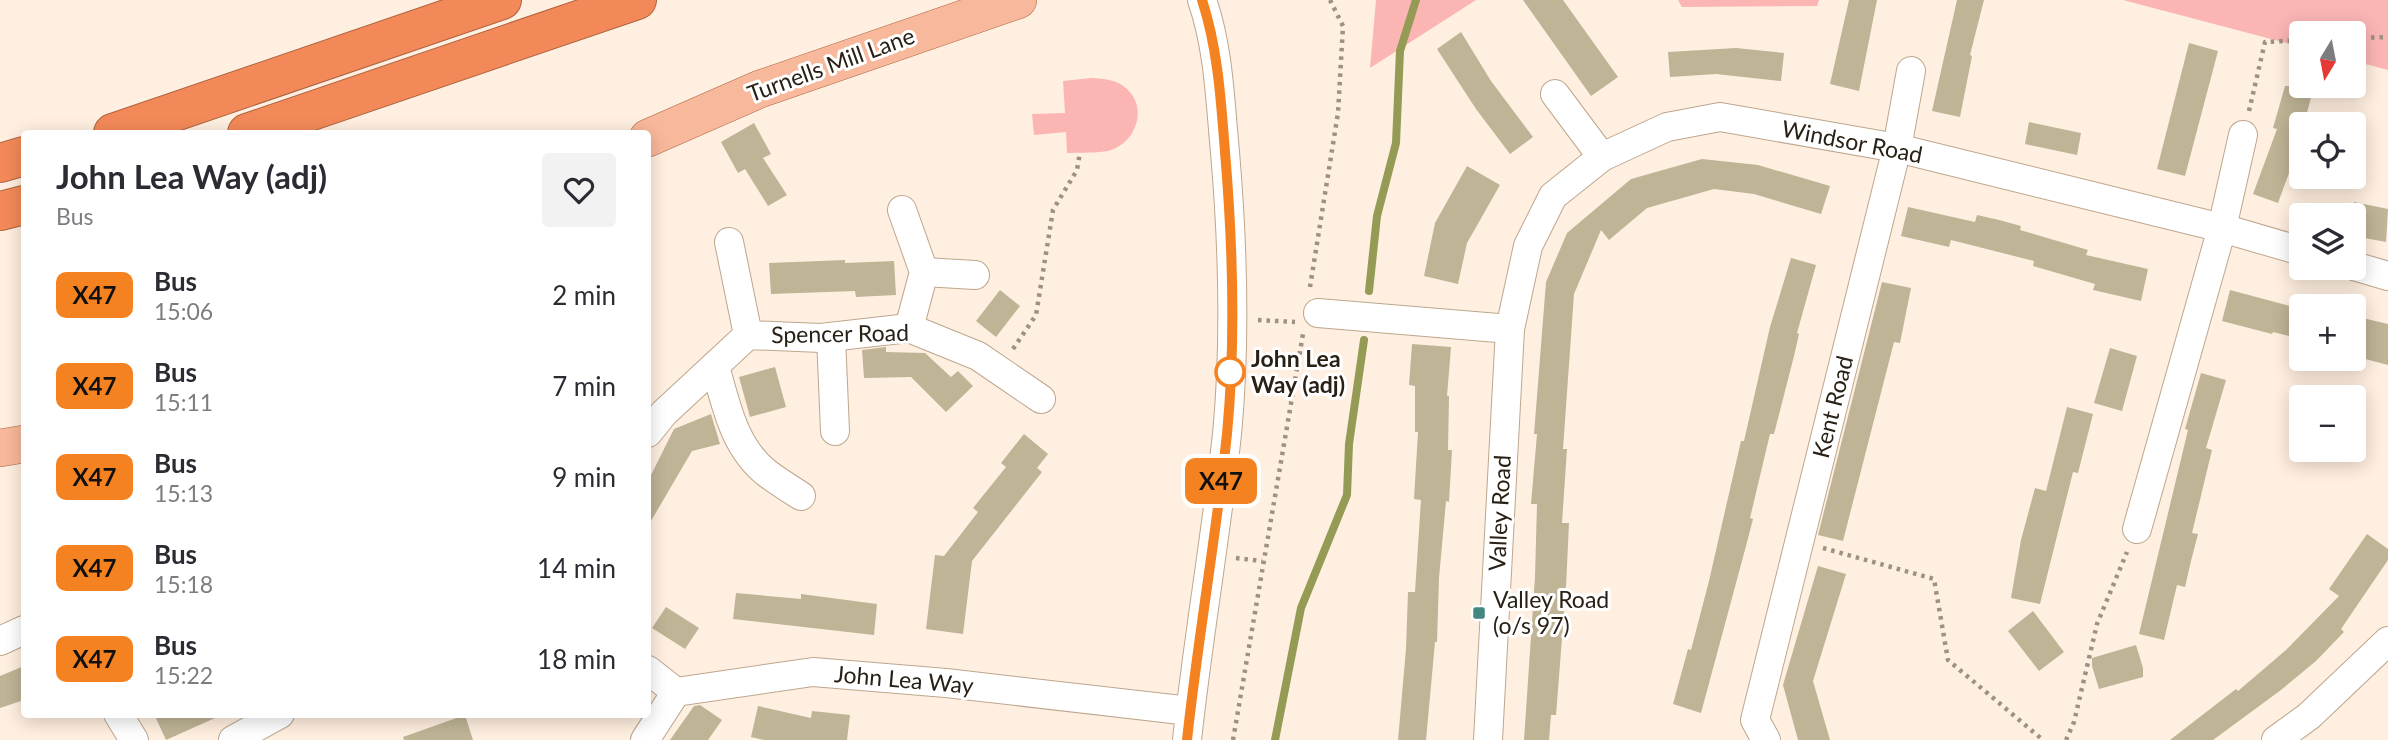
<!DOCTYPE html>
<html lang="en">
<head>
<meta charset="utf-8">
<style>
	:root { --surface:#fff; --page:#f2f2f3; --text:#2b2b33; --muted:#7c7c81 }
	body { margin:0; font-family:Lato,sans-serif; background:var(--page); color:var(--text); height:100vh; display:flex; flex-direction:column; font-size:26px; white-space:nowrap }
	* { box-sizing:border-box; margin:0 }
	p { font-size:23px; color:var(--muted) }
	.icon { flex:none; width:38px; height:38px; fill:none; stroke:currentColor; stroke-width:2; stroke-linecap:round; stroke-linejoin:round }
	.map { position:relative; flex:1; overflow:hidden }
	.drawer { position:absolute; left:21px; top:130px; width:630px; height:588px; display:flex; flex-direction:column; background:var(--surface); border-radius:7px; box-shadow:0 4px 18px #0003 }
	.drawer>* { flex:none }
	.badge { padding:0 14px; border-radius:10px; font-size:24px; line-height:46px }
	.needle { width:46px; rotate:190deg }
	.controls { position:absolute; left:2289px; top:21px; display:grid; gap:14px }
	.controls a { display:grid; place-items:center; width:77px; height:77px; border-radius:7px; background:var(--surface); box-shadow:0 4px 18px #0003; font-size:35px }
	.map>.badge { position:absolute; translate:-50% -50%; box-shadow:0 0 0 4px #fff }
	.round { display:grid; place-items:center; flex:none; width:74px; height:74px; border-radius:7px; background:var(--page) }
	.headline { display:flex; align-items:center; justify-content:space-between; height:119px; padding:0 35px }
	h1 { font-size:33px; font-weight:700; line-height:52px }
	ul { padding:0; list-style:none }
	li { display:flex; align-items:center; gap:21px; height:91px; padding:0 35px }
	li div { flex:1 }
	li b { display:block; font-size:26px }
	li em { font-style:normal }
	li .badge { min-width:77px; font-weight:700; text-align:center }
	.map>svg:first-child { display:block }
</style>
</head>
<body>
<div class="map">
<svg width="2388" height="740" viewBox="0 0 2388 740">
	<rect width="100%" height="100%" fill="#ffefe0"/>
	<g fill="#fbb6b4">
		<polygon points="1376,0 1476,0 1370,68"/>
		<polygon points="1678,0 1819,0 1817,6 1682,7"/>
		<polygon points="2123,0 2388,0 2388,70 2354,61 2354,33 2301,33 2301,47"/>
		<path d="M1091 78C1104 79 1117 79 1127 89 1148 108 1136 142 1111 150 1098 154 1080 152 1067 153L1066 132 1034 135 1032 114 1065 113 1063 81Z"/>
	</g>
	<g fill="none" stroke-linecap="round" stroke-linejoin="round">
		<g stroke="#959b54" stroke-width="8">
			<polyline points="1369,291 1377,216 1396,143 1400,51 1416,0"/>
			<polyline points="1275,740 1301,608 1347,495 1349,444 1364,340"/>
		</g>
	</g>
	<g fill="#bfb495">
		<polygon points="1523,0 1563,0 1618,77 1591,96"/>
		<polygon points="1849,0 1877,0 1859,91 1830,84"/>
		<polygon points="1957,0 1984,0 1970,55 1972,56 1960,117 1932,111"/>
		<polygon points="1461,32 1491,81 1533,137 1510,154 1476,109 1437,49"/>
		<polygon points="2189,43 2218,51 2185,176 2157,169"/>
		<polygon points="1736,48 1784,53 1781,81 1716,74 1670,77 1668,52"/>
		<polygon points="2285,86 2314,86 2304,124 2301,124 2296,154 2278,203 2253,194 2277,129 2273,128"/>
		<polygon points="2029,122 2081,133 2077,155 2025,144"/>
		<polygon points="754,123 771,154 763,158 787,195 768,206 745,169 738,173 721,142"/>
		<polygon points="1702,159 1758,165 1830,186 1821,214 1754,194 1714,189 1647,208 1609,240 1601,230 1574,294 1563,449 1567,449 1562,523 1569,523 1566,587 1556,715 1551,715 1549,740 1524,740 1535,577 1537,504 1531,504 1537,434 1534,434 1546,282 1567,233 1631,179"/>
		<polygon points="1467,166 1500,185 1467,243 1458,284 1424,276 1435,223"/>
		<polygon points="2354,202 2388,209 2386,242 2354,236"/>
		<polygon points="1908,207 1975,222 1977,215 1999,220 2021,226 2020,230 2088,250 2086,255 2148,269 2141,301 2093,290 2095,284 2033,266 2034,261 1951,240 1949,247 1901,236"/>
		<polygon points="1791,258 1816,265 1797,333 1799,334 1794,356 1774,434 1770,434 1750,518 1753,519 1746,546 1701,713 1673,704 1688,649 1691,650 1709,581 1741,441 1744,441 1770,327"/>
		<polygon points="845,260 845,263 894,261 896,295 856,297 855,291 771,294 769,263"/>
		<polygon points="1882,282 1911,288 1900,343 1894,342 1843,541 1818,535"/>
		<polygon points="1000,290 1020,306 996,337 976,321"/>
		<polygon points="2230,290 2301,309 2301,339 2273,332 2272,334 2222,321"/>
		<polygon points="2354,316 2388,324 2388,365 2354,356"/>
		<polygon points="1412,344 1451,347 1447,396 1449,396 1448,450 1452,450 1449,502 1446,501 1439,578 1437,642 1435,642 1426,740 1398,740 1406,649 1408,592 1415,592 1421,500 1414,499 1418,432 1415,432 1415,386 1409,385"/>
		<polygon points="886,347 886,352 925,353 951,377 958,371 973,386 946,412 911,377 864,378 862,350"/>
		<polygon points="2110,348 2137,356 2122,411 2094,403"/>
		<polygon points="775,367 786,407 750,417 739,377"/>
		<polygon points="2201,373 2226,380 2206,448 2212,450 2192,533 2198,534 2191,561 2185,587 2177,585 2164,640 2139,634 2188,430 2185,429"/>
		<polygon points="2067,407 2093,414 2078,473 2073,472 2040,604 2011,598 2021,540 2035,488 2046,491"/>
		<polygon points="711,414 720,444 692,451 648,526 648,481 674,429"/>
		<polygon points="1024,434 1048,454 1037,468 1042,472 972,561 963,634 926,629 935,555 944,556 978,512 973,508 1006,467 1001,463"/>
		<polygon points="2367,534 2388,549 2388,560 2341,629 2344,632 2316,661 2281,690 2213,740 2170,740 2236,689 2238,691 2286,650 2339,596 2329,589"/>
		<polygon points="1818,566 1846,574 1813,681 1830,740 1798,740 1783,685"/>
		<polygon points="736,593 801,599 801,594 877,604 874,635 733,619"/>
		<polygon points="666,607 699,628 685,649 652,628"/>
		<polygon points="2033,611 2064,652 2039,671 2008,631"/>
		<polygon points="2136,645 2143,668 2143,677 2099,689 2092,666 2092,658"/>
		<polygon points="24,666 24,700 0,708 0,676"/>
		<polygon points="700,705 722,720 708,740 670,740 694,706"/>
		<polygon points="758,706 811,718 812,711 850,715 847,740 764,740 751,737"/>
		<polygon points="154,714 224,714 166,740"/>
		<polygon points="465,715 473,740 404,740 403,737"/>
	</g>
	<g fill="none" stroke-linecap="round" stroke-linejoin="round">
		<g stroke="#bea68d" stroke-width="30">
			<g id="minor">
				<polyline points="1555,94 1602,157"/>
				<polyline points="902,210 924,272 909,328"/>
				<polyline points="729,242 748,335"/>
				<polyline points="2354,266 2388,276"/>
				<polyline points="924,272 975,275"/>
				<polyline points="1318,313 1510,329"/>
				<polyline points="831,337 835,431"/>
				<path d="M715 366C726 405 734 448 768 474 779 482 790 489 801 496"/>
				<polyline points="648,433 664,413 748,335 821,338 909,328 978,356 1041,399"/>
				<polyline points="2137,529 2222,228 2243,135"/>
				<polyline points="0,641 24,630"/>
				<polyline points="648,670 676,692"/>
				<polyline points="118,714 134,740"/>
				<polyline points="233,740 280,714"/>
				<polyline points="645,740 676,692 813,672 946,683 1190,711"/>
				<path d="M1187 740C1198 638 1216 536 1227 434 1236 340 1233 246 1225 152 1220 101 1219 49 1202 0"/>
				<polyline points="1488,740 1510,329 1528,246 1553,196 1602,157 1667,127 1720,117 1897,148 2222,228 2301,251"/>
				<polyline points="1766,740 1755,720 1897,148 1911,71"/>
				<polyline points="2276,740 2309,716 2388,641"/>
			</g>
		</g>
		<g stroke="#ac6441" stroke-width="38">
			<g id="major">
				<polyline points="648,138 760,89 1018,0"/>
				<polyline points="0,448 24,444"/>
			</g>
		</g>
		<g stroke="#ac6441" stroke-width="40">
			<g id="highway">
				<polyline points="113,133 502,0"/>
				<polyline points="247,133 637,0"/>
				<polyline points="0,163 24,156"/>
				<polyline points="0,211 24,205"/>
			</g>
		</g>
		<g stroke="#9d9184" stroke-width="4.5" stroke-dasharray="3.5 5" stroke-linecap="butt">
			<polyline points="2354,38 2388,37"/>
			<polyline points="2249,111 2265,42 2301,40"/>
			<polyline points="1310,287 1338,113 1343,26 1330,0"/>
			<polyline points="1258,320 1295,322"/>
			<polyline points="1013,349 1036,315 1053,210 1077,170 1080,152"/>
			<polyline points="1823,548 1934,579 1948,660 2043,740"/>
			<polyline points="1236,558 1262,561"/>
			<polyline points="1233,740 1303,334"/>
			<polyline points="2066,740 2074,722 2097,624 2127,552"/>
		</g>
		<use href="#minor" stroke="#fff" stroke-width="28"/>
		<use href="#major" stroke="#f8b89b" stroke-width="37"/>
		<use href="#highway" stroke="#f38958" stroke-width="38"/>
	</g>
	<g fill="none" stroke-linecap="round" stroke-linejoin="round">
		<g stroke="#fff" stroke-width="16">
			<path id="line" d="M1187 740C1198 638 1216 536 1227 434 1236 340 1233 246 1225 152 1221 101 1218 49 1202 0"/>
		</g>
		<use href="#line" stroke="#f58220" stroke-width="10"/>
	</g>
	<circle fill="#fff" stroke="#f58220" stroke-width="3.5" cx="1230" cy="372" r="14"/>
	<rect fill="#428880" stroke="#fff" stroke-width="2.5" x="1472" y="606" width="14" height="14" rx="3.5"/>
	<g text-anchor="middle" stroke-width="6" stroke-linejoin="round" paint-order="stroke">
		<g font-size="23" fill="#292016" stroke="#fff">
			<text transform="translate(831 65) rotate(-20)" y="8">Turnells Mill Lane</text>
			<text transform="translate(1852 142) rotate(11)" y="8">Windsor Road</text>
			<text transform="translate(840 334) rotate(-1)" y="8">Spencer Road</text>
			<text transform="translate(1833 407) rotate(-76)" y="8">Kent Road</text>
			<text transform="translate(1500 513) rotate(-87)" y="8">Valley Road</text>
			<text transform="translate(904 680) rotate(5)" y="8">John Lea Way</text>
		</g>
		<g font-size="23" font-weight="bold" fill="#292016" stroke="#fff" text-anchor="start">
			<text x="1251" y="367">John Lea<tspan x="1251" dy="26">Way (adj)</tspan></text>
		</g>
		<g font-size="23" fill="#292016" stroke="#fff" text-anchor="start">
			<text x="1493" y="608">Valley Road<tspan x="1493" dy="26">(o/s 97)</tspan></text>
		</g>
	</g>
</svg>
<div class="controls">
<a><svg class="needle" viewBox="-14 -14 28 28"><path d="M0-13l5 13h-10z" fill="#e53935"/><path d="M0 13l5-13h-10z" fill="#7c7c81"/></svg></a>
<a><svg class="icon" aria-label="locate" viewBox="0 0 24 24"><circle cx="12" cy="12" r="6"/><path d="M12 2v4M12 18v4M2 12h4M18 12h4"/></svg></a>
<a><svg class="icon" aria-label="layers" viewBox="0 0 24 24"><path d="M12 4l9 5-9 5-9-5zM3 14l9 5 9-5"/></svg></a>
<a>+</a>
<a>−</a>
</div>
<b class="badge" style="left:1221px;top:481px;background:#f58220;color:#111">X47</b>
<section class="drawer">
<div class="headline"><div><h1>John Lea Way (adj)</h1><p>Bus</p></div><a class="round"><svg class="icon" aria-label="heart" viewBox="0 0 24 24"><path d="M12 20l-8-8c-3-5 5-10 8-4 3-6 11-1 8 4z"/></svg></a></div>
<ul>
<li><span class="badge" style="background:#f58220;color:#111">X47</span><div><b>Bus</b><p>15:06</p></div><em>2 min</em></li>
<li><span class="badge" style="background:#f58220;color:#111">X47</span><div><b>Bus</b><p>15:11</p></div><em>7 min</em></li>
<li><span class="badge" style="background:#f58220;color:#111">X47</span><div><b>Bus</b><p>15:13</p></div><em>9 min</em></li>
<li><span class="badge" style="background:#f58220;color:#111">X47</span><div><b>Bus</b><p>15:18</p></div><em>14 min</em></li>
<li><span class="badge" style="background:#f58220;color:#111">X47</span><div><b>Bus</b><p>15:22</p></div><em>18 min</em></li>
</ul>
</section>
</div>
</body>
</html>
